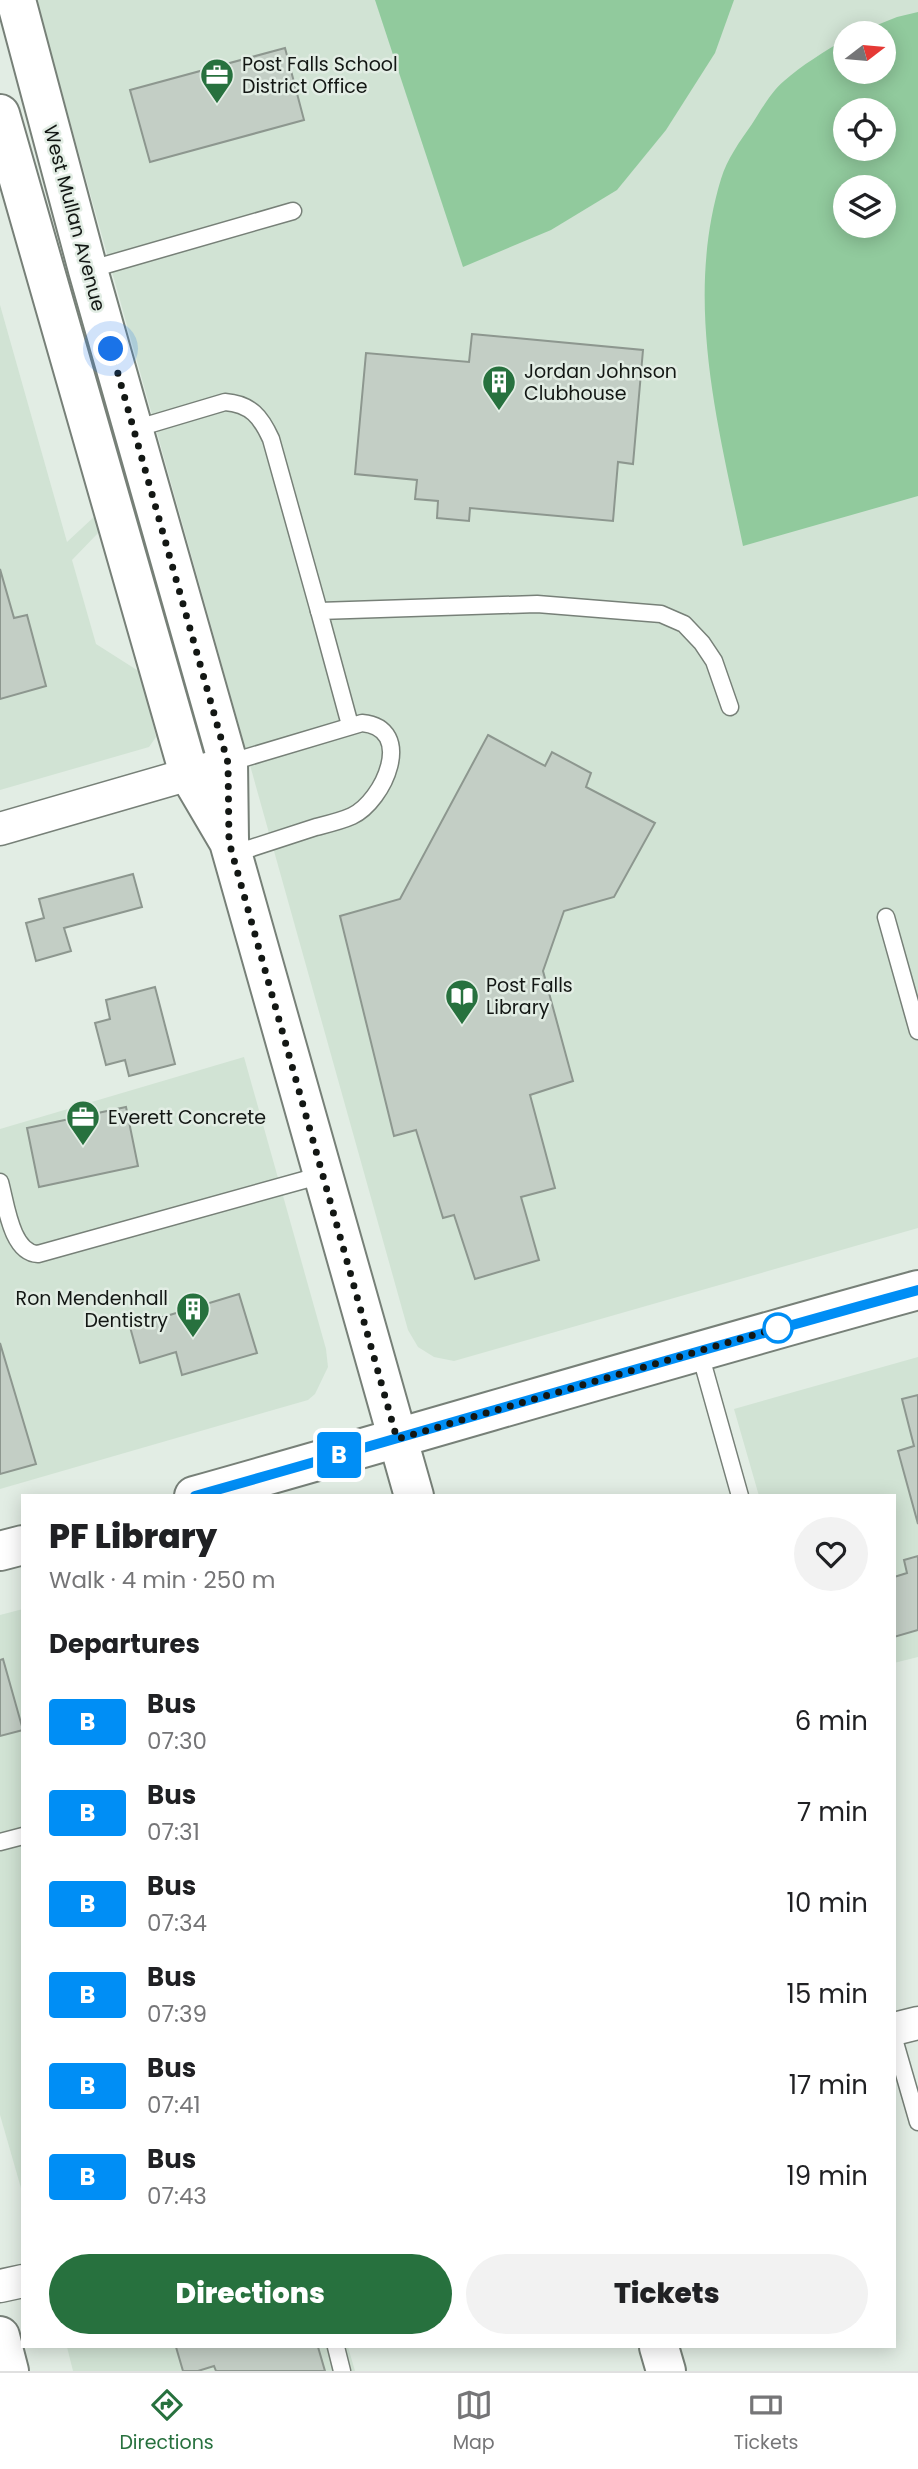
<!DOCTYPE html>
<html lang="en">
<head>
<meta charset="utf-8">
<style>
	:root { --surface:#fff; --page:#f2f2f2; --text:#202124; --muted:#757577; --line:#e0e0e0; --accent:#27713e }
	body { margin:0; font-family:Poppins,sans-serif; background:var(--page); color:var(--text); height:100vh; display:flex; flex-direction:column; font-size:26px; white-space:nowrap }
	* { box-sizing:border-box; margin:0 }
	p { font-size:23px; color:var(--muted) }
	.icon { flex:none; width:38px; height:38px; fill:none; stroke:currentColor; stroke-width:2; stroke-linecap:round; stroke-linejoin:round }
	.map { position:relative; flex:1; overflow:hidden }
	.sheet { position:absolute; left:21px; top:1494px; width:875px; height:854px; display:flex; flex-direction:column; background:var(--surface); border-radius:0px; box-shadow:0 4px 18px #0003 }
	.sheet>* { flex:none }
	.badge { padding:0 14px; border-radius:5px; font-size:24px; line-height:46px }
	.needle { width:46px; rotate:74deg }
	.controls { position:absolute; left:833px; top:21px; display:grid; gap:14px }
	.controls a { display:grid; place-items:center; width:63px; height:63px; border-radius:50%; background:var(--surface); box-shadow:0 4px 18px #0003; font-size:35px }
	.you { position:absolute; width:35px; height:35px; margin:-18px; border:5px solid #fff; border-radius:50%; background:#1a73e8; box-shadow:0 0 0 10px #1a73e833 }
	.map>.badge { position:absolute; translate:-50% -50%; box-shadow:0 0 0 4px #fff }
	h2 { padding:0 28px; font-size:26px; line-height:63px }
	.round { display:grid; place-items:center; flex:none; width:74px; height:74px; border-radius:37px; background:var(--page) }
	.summary { display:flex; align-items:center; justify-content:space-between; height:119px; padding:0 28px }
	h1 { font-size:33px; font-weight:800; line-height:52px }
	.primary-button { display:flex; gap:14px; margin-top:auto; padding:14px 28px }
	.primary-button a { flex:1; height:80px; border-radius:42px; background:var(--accent); color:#fff; font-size:28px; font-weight:800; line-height:80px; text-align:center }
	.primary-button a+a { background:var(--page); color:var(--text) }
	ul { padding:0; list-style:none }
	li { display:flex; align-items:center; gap:21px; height:91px; padding:0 28px }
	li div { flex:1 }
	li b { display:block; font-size:26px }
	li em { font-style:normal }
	li .badge { min-width:77px; font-weight:700; text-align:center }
	.tabs { display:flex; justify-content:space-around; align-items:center; height:98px; border-top:2px solid var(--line); background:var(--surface); font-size:19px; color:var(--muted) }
	.tabs a { display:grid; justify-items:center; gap:4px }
	.tabs .on { color:var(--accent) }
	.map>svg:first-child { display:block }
</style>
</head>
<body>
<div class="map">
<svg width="918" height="2371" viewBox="0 0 918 2371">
	<rect width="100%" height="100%" fill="#e2ede4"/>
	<g fill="#d1e3d4" fill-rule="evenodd">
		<path d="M36 0H918V1228L454 1361 434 1357 418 1347 408 1330ZM845 33H884V72H845ZM845 110H884V149H845ZM845 187H884V226H845Z"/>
		<polygon points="0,305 67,542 95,516 99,532 72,560 96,644 140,672 156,737 149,747 0,790"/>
		<polygon points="244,1057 326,1349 328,1367 315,1394 308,1400 0,1489 0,1129"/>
		<polygon points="918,1357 918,1657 894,1663 894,1496 759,1496 734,1409"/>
		<polygon points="23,1609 23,2195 0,2115 0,1615"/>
		<polygon points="67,2347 348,2347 355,2371 73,2371"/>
	</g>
	<g fill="#91ca9d" fill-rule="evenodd">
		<polygon points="375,0 734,0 715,53 666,130 617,190 551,230 463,267"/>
		<path d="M918 12V496L743 546C718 425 684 301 721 179 727 159 740 141 752 124 761 110 771 92 784 81 802 65 824 52 845 39V72H884V33H857L897 17ZM845 110H884V149H845ZM845 187H884V226H845Z"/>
	</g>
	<g fill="#c3cec5" stroke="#8d978f" stroke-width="2">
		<polygon points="285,48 304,120 150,162 130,90"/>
		<polygon points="472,334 643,350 633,464 618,462 613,521 470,508 469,521 437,518 438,501 415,499 417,480 355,474 366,353 469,362"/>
		<polygon points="0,569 14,618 27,615 46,686 0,699"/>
		<polygon points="488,735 545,766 552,752 591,773 586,787 655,823 614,897 564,911 543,971 573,1081 530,1095 555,1188 521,1197 539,1260 475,1279 454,1215 443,1218 416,1130 394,1136 340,916 400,899"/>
		<polygon points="133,874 142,907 64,928 71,951 36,961 26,923 44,918 39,899"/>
		<polygon points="155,987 175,1064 129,1076 125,1060 106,1065 95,1023 110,1019 106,1000"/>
		<polygon points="126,1107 138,1166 39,1187 27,1128"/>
		<polygon points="239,1294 257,1353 182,1375 176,1352 140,1363 130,1327"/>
		<polygon points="0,1343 36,1464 0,1474"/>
		<polygon points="918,1395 918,1524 898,1451 914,1446 902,1399"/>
		<polygon points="918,1556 918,1630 894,1637 894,1577 907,1573 904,1560"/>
		<polygon points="3,1659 23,1730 0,1736 0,1660"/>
		<polygon points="176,2347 318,2347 325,2371 216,2371 214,2366 198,2371 183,2371"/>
	</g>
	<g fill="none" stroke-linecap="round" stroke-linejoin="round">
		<g stroke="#778078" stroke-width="19">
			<g id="lane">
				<polyline points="88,270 293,211"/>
				<path d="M131 430 225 402C251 404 261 417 271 439L319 611"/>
				<polyline points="350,725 319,611 537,604 661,614 684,624 702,643 714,661 730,707"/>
				<path d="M228 763 362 723C416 728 384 801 352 816 341 821 328 824 316 827 288 836 260 845 233 854"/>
				<polyline points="886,917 918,1031"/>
				<path d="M0 1182C6 1203 11 1253 38 1254L322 1175"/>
				<polyline points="699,1350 740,1496"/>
				<polyline points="0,1842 23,1836"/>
				<polyline points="894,2039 918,2122"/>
				<polyline points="336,2347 342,2371"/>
			</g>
		</g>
		<g stroke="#778078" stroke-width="35">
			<g id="street">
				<polyline points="0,829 228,763"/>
				<polyline points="894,2029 918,2023"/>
				<polyline points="0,2286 23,2281"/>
			</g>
		</g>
		<g stroke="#778078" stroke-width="42">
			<g id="secondary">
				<polyline points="16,0 88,270 228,763 229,840"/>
				<polyline points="0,114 189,774 229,842 414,1496"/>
				<path d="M194 1496C436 1428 676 1356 918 1290"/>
				<polyline points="0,1551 23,1545"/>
				<polyline points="659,2347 666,2371"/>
			</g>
		</g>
		<g stroke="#778078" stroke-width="42">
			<polyline id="primary" points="0,2336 9,2371"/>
		</g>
		<use href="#lane" stroke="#fff" stroke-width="16"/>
		<use href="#street" stroke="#fff" stroke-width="32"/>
		<use href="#secondary" stroke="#fff" stroke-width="38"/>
		<use href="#primary" stroke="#fff" stroke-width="38"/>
	</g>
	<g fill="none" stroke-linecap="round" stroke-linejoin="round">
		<g stroke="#fff" stroke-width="16">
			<path id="line" d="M195 1496C436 1428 676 1356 918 1290"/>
		</g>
		<use href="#line" stroke="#008ef5" stroke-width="10"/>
		<polyline stroke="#131714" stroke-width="7" stroke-dasharray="0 12.6" points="111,349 228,763 229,842 397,1439 778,1328"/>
	</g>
	<defs>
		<g id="office-pin" transform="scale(1.75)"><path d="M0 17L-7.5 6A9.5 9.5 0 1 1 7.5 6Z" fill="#27713e" stroke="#e2ede4"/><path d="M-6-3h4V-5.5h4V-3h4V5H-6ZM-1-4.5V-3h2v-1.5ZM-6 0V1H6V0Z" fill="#fff"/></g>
		<g id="building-pin" transform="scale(1.75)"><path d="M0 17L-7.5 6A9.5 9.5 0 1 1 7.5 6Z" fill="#27713e" stroke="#e2ede4"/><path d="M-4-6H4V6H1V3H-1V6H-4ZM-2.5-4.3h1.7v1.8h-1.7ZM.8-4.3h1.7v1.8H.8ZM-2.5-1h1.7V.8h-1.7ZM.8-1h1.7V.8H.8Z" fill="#fff"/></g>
		<g id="library-pin" transform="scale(1.75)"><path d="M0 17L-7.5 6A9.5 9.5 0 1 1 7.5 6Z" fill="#27713e" stroke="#e2ede4"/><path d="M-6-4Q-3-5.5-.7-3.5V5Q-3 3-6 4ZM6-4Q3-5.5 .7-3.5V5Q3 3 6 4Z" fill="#fff"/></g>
	</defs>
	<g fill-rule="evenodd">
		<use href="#office-pin" x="217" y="75"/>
		<use href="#building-pin" x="499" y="382"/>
		<use href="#library-pin" x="462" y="996"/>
		<use href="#office-pin" x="83" y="1117"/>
		<use href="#building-pin" x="193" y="1309"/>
	</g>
	<circle fill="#fff" stroke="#008ef5" stroke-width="3.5" cx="778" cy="1328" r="14"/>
	<g text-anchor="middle" stroke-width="5" stroke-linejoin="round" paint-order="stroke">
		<g font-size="19" fill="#131714" stroke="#e2ede4" text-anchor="start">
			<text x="242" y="71">Post Falls School<tspan x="242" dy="22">District Office</tspan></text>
			<text x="524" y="378">Jordan Johnson<tspan x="524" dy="22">Clubhouse</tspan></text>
			<text x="486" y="992">Post Falls<tspan x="486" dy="22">Library</tspan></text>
			<text x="108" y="1124">Everett Concrete</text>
			<text x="168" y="1305" text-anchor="end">Ron Mendenhall<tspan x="168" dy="22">Dentistry</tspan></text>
		</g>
		<g font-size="19" fill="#131714" stroke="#e2ede4">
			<text transform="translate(75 218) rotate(75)" y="7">West Mullan Avenue</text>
		</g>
	</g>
</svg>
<div class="controls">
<a><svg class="needle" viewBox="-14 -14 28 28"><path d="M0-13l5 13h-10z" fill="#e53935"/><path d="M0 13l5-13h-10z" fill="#757577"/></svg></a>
<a><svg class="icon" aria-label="locate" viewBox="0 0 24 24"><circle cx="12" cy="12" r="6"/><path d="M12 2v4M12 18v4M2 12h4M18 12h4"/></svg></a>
<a><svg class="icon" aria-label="layers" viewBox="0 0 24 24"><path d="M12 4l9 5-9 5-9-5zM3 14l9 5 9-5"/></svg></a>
</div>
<div class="you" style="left:111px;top:349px"></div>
<b class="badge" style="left:339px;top:1455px;background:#008ef5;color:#fff">B</b>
<section class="sheet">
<div class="summary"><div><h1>PF Library</h1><p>Walk · 4 min · 250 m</p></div><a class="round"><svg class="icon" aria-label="heart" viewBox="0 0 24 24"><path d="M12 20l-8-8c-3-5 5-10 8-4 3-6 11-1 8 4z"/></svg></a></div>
<h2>Departures</h2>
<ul>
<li><span class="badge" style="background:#008ef5;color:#fff">B</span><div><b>Bus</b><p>07:30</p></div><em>6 min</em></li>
<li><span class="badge" style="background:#008ef5;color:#fff">B</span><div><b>Bus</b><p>07:31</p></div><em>7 min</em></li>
<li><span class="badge" style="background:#008ef5;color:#fff">B</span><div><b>Bus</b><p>07:34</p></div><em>10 min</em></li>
<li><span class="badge" style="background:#008ef5;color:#fff">B</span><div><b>Bus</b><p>07:39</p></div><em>15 min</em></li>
<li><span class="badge" style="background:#008ef5;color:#fff">B</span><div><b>Bus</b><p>07:41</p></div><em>17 min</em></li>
<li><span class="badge" style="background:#008ef5;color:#fff">B</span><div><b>Bus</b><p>07:43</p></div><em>19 min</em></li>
</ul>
<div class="primary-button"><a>Directions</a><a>Tickets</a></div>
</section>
</div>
<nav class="tabs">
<a class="on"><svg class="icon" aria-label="directions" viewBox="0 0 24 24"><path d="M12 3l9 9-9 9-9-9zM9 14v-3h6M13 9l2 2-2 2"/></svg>Directions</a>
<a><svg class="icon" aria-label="map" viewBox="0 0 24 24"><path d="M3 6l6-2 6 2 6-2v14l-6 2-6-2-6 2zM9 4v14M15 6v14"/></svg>Map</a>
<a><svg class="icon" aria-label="tickets" viewBox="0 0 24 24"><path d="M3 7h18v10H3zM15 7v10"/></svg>Tickets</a>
</nav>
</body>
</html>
